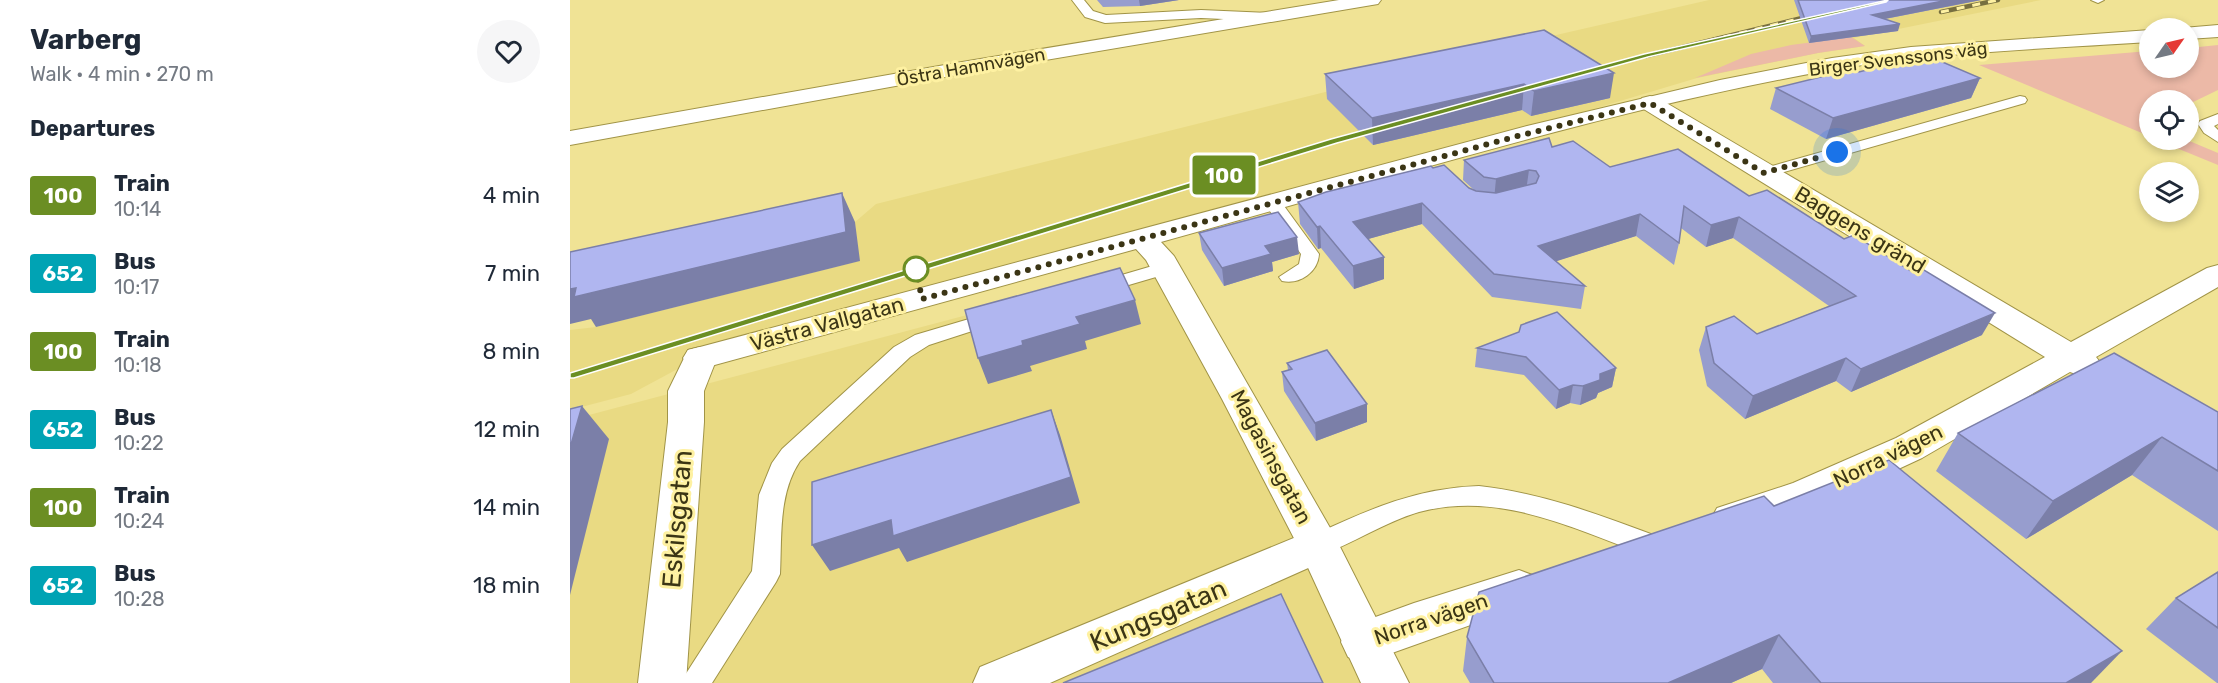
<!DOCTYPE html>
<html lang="en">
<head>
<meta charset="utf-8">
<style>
	:root { --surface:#fff; --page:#f6f6f7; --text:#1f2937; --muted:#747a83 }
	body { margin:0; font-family:Rubik,sans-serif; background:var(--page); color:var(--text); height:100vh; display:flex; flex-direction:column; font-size:22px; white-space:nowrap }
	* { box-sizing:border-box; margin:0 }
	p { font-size:20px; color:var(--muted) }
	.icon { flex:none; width:33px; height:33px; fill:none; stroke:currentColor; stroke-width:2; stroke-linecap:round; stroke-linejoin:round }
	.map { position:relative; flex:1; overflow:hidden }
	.sheet { display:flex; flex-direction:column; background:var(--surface); width:570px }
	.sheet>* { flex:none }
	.badge { padding:0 12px; border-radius:4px; font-size:21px; line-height:39px }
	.needle { width:39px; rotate:56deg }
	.tools { position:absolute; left:1569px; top:18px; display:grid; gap:12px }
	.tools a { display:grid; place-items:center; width:60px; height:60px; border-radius:50%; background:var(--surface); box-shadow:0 3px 9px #0003; font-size:30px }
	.you { position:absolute; width:30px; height:30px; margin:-15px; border:4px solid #fff; border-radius:50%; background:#1a73e8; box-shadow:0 0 0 9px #1a73e833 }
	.map>.badge { position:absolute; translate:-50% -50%; box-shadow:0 0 0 3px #fff }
	h2 { padding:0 30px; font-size:22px; line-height:54px }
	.round { display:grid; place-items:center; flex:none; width:63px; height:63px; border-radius:32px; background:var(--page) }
	.head { display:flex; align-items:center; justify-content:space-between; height:102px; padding:0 30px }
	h1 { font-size:28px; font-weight:700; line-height:45px }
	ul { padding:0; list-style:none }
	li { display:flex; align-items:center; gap:18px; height:78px; padding:0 30px }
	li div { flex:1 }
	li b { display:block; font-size:22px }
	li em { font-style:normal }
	li .badge { min-width:66px; font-weight:700; text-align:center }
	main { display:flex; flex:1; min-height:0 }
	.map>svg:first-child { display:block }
</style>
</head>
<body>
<main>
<section class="sheet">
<div class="head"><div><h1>Varberg</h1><p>Walk · 4 min · 270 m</p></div><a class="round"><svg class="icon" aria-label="heart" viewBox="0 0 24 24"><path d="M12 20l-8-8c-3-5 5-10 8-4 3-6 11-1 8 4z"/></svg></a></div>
<h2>Departures</h2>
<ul>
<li><span class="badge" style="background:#6b8e23;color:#fff">100</span><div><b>Train</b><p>10:14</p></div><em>4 min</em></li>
<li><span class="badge" style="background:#00a3b4;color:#fff">652</span><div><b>Bus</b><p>10:17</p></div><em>7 min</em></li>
<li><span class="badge" style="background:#6b8e23;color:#fff">100</span><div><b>Train</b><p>10:18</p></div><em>8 min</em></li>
<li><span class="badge" style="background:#00a3b4;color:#fff">652</span><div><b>Bus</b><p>10:22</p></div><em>12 min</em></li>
<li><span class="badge" style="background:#6b8e23;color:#fff">100</span><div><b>Train</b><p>10:24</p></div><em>14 min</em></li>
<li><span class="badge" style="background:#00a3b4;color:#fff">652</span><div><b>Bus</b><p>10:28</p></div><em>18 min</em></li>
</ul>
</section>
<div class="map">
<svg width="1648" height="683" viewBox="0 0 1648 683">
	<rect width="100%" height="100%" fill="#f0e395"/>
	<g fill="#e9da83">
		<polygon points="1139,0 1471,0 1284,38 1295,46 1248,53 1127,78 1020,110 141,351 61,394 0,410 0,330 26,327 289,261 285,222 306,204 960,41"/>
		<polygon points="601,261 829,683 0,683 0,420"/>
	</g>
	<g fill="#ecb9a7">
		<polygon points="1281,37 1295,46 1248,53 1125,78 1181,54 1221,45"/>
		<polygon points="1648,45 1648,90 1619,104 1618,100 1580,100 1579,136 1409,65 1579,51 1580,68 1618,68 1619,48"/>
		<polygon points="1587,140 1617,140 1648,153 1648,165"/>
	</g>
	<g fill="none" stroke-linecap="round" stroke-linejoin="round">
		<g stroke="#a19447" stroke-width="2">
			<g id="lane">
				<polygon points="502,0 514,0 523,11 536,15 631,10 699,13 705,17 699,21 631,18 535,23 515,17"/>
				<polygon points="1521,0 1534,0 1528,3"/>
				<polygon points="1450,96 1455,97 1457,100 1455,103 1200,176 1188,176 1186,173 1188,170"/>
				<polygon points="1648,114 1648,124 1644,126 1648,130 1648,142 1634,133 1628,124 1630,121"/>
				<path d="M703 198 709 199 749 254C748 272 730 285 712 281L709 277 729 264 731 254 694 203 697 199Z"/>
				<polygon points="596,262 603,264 605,268 603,272 528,294 521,292 518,288 521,284"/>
				<path d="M426 311 433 313 436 317 433 321 359 345 340 357 230 461C208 494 212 536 210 574L206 582 142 683H110L182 571 189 495 202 463 212 449 324 347 345 335Z"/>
				<path d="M909 486C972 493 1030 515 1089 537L1093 545 1089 553 1080 556C1005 530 931 490 849 512 814 522 783 544 748 556L739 553 735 545 739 537C796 511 844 488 909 486Z"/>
			</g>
		</g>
		<g stroke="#a19447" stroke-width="2">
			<g id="street">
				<polygon points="1080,96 1088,98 1501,342 1637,268 1648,265 1648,287 1526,357 1534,367 1529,375 1517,378 1500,372 1352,458 1251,505 1161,535 1147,530 1141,519 1147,508 1223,483 1326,438 1475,357 1072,108 1069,103 1072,98"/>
				<polygon points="130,347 142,350 147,358 134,391 134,422 116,683 68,683 98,422 98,391 118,350"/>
				<polygon points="748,528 763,533 769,545 763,557 480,683 403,683 410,667"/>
				<polygon points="949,570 965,576 971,589 965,602 794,663 778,657 771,642 778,627 844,603"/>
			</g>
		</g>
		<g stroke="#a19447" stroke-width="2">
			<g id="secondary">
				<polygon points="769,0 811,0 808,4 802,5 386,75 0,145 0,131 386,63"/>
				<polygon points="1648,25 1648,37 1618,39 1618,28 1613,28"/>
				<path d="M1580 30V42C1473 49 1366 52 1261 70 1036 110 812 181 591 242L604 256 763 533 839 683H791L728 546 652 399 576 260 566 249 130 369 118 366 113 358 118 350 130 347 957 126 1150 80 1262 58 1341 47Z"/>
			</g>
		</g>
		<use href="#lane" fill="#fff" fill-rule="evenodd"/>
		<use href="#street" fill="#fff" fill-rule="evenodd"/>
		<use href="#secondary" fill="#fff" fill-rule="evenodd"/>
		<g stroke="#776f40" stroke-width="4.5">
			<g id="rail">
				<polyline points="1371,12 1428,0"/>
				<polyline points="1076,56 1236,17"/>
			</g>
		</g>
		<use href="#rail" stroke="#fef1a2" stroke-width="3" stroke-dasharray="8" stroke-linecap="butt"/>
	</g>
	<g fill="#979dce">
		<polygon points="527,0 609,0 570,6 533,7"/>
		<polygon points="1224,0 1411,0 1315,19 1328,31 1239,43"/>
		<polygon points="974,30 1040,98 961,116 952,110 803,145 757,99 755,74"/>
		<polygon points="1289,72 1410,78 1401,98 1256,139 1200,109 1206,88"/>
		<polygon points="982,147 1040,167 1179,196 1412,335 1281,392 1266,381 1175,419 1137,386 1129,350 1136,327 1187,334 1259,306 1163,238 1136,247 1111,228 1109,243 1104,265 1066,236 986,261 1015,286 1011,309 922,297 852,224 798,239 814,279 784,289 751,248 748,249 730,224 728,202 899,188 904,190 893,180 894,160"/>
		<polygon points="629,233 729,254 702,262 703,271 654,286 632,250"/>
		<polygon points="907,348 1046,368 1042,387 1028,393 1026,398 1010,405 1000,403 986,409 954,375 905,367"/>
		<polygon points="717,363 797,422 746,441 714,391 712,372 718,370"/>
		<polygon points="1648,412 1648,531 1562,475 1456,539 1366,471 1388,433"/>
		<polygon points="1204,506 1521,683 1203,683 1192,669 1161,683 900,683 893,671 897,637"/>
		<polygon points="1648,572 1648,683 1647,683 1576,629 1606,598"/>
	</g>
	<g fill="#7b7fa8">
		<polygon points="569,0 609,0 570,6"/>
		<polygon points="1378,0 1411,0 1299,22 1302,15"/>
		<polygon points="1330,24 1328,31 1239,43 1241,36"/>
		<polygon points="1044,73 1040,98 961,116 964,91"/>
		<polygon points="1410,78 1401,98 1256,139 1263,118"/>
		<polygon points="954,84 952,110 803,145 802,118"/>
		<polygon points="959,170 956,191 924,200 926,179"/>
		<polygon points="272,193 285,222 290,261 26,327 21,319 0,324 0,289"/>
		<polygon points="852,203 852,224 784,243 783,222"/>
		<polygon points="1070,214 1066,236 965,268 968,246"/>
		<polygon points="1169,217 1163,238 1136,247 1141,225"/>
		<polygon points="750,226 751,248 748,249 747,227"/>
		<polygon points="727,237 729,254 702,262 703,271 654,286 652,268 695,246"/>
		<polygon points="814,257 814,279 784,289 783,266"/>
		<polygon points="565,300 571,324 515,341 517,349 460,366 462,371 418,384 408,358 452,341 506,317"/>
		<polygon points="1425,313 1412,335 1281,392 1291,369"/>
		<polygon points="1276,358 1266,381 1175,419 1183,396"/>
		<polygon points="1046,368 1042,387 1028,393 1026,398 1010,405 1013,386 1030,374"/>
		<polygon points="1003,385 1000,403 986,409 989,390"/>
		<polygon points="797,404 797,422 746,441 745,423"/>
		<polygon points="12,406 39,439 0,595 0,448"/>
		<polygon points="481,410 490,435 510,503 337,562 329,548 260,571 242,545"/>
		<polygon points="1592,437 1562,475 1456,539 1483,501"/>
		<polygon points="1209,635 1192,669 1161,683 1098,683"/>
		<polygon points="1552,651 1521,683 1496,683"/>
	</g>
	<g fill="#b0b6f0" stroke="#7b7fa8" stroke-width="1.5">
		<polygon points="1228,0 1378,0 1302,15 1330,24 1241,36"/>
		<polygon points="974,30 1044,73 964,91 954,84 802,118 755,74"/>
		<polygon points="1356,55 1410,78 1263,118 1206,88 1283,69 1289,72"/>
		<polygon points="979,138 982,147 1003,141 1040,167 1108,149 1179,196 1197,190 1274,239 1284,235 1344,273 1354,270 1425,313 1291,369 1276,358 1183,396 1144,363 1136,327 1164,316 1187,334 1286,296 1169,217 1141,225 1114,206 1109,243 1070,214 968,246 1015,286 924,274 852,203 783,222 814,257 783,266 750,226 747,227 728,202 756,192 861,166 863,168 874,165 899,188 906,191 926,193 966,183 969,176 966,171 959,170 926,179 914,177 894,160"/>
		<polygon points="272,193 276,232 4,297 6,288 0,289 0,252"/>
		<polygon points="708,212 727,237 695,246 701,254 652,268 629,233"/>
		<polygon points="550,268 565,300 506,317 510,324 452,341 453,345 408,358 395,310"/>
		<polygon points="987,312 1046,368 1030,374 1030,380 1013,386 1003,385 989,390 956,357 907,348 949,332 951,325"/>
		<polygon points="757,350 797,404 745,423 712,372 722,369 717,363"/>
		<polygon points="1544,353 1648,412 1648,471 1592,437 1483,501 1388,433"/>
		<polygon points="12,406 0,448 0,409"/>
		<polygon points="481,410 501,477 323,536 321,520 242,545 242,482"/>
		<polygon points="1319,460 1552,651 1496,683 1251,683 1209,635 1098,683 924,683 897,637 909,592 1194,496 1204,506"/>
		<polygon points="1648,572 1648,628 1606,598"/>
		<polygon points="711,594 753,683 493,683"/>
	</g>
	<polygon fill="#6b8e23" stroke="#fff" stroke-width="1.5" points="1316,2 1078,57 767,143 4,378 0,378 0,373 761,139 1074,54 1318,0"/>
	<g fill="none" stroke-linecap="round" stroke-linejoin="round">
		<polyline stroke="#3b3515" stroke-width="6" stroke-dasharray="0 10.8" points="346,269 352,299 944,137 1080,103 1194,173 1267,152"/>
	</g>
	<circle fill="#fff" stroke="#6b8e23" stroke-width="3" cx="346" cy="269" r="12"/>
	<g text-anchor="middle" stroke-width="6" stroke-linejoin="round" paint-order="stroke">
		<g font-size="18" fill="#3b3515" stroke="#fef1a2">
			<text transform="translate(1328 59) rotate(-7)" y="6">Birger Svenssons väg</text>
			<text transform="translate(401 67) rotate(-10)" y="6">Östra Hamnvägen</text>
		</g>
		<g font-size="21" fill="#3b3515" stroke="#fef1a2">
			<text transform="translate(1290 230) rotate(31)" y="7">Baggens gränd</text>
			<text transform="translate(257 324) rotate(-15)" y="7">Västra Vallgatan</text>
			<text transform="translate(1318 456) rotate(-26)" y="7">Norra vägen</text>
			<text transform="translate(701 457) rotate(62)" y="7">Magasinsgatan</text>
			<text transform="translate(861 619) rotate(-19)" y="7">Norra vägen</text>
		</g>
		<g font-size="26" fill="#3b3515" stroke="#fef1a2">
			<text transform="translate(107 519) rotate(-85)" y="9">Eskilsgatan</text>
			<text transform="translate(588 615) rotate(-23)" y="9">Kungsgatan</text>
		</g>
	</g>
</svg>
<div class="tools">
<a><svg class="needle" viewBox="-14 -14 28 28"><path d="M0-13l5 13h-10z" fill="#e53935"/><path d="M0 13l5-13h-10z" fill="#747a83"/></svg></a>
<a><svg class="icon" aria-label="locate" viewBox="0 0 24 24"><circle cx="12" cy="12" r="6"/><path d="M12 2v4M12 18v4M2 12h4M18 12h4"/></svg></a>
<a><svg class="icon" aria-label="layers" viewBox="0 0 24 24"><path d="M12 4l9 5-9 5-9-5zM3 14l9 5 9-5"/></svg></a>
</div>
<div class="you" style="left:1267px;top:152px"></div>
<b class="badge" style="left:654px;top:175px;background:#6b8e23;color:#fff">100</b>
</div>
</main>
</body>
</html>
